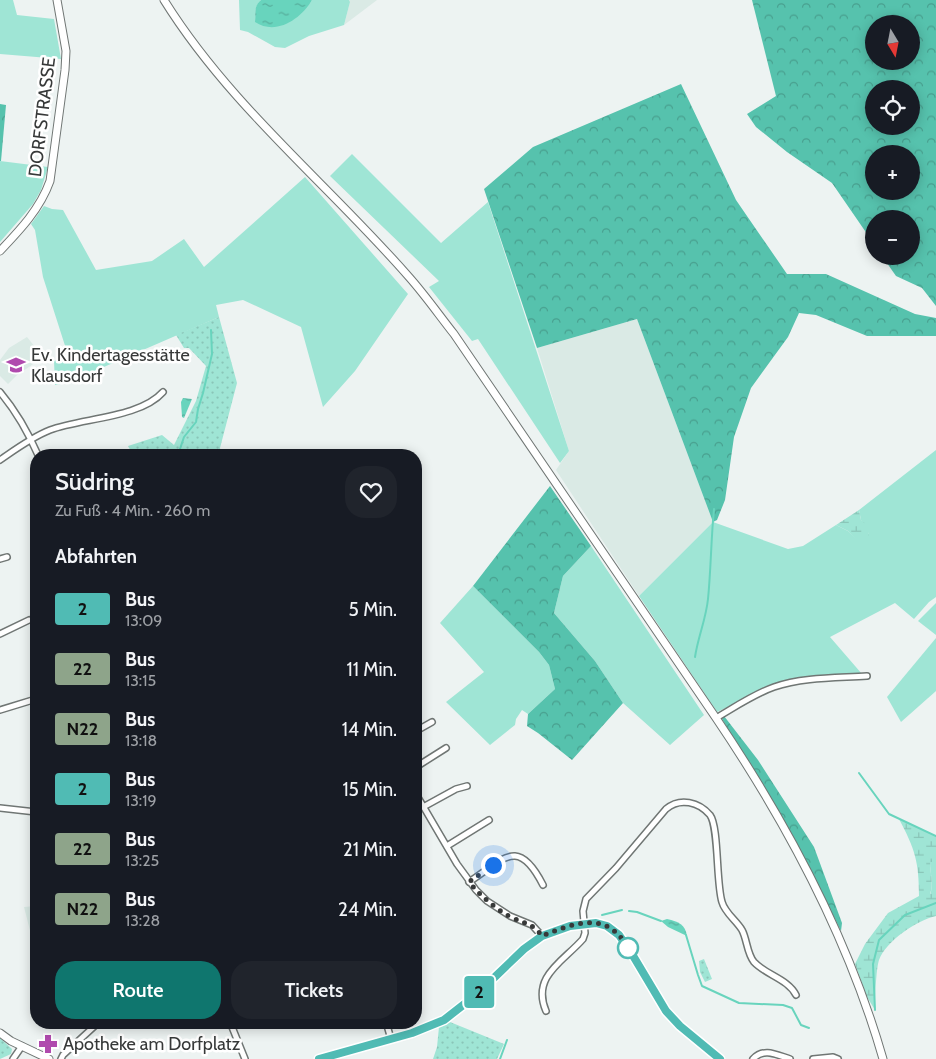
<!DOCTYPE html>
<html lang="de">
<head>
<meta charset="utf-8">
<style>
	:root { --surface:#171b24; --page:#20242c; --text:#f1f3f6; --muted:#9ea1a6; --accent:#0f766e }
	body { margin:0; font-family:Cabin,sans-serif; background:var(--page); color:var(--text); height:100vh; display:flex; flex-direction:column; font-size:19px; white-space:nowrap }
	* { box-sizing:border-box; margin:0 }
	p { font-size:16px; color:var(--muted) }
	.icon { flex:none; width:28px; height:28px; fill:none; stroke:currentColor; stroke-width:2; stroke-linecap:round; stroke-linejoin:round }
	.map { position:relative; flex:1; overflow:hidden }
	.panel { position:absolute; left:30px; top:449px; width:392px; height:580px; display:flex; flex-direction:column; background:var(--surface); border-radius:20px; box-shadow:0 2px 12px #0003 }
	.panel>* { flex:none }
	.badge { padding:0 10px; border-radius:4px; font-size:18px; line-height:32px }
	.needle { width:32px; rotate:170deg }
	.tools { position:absolute; left:865px; top:15px; display:grid; gap:10px }
	.tools a { display:grid; place-items:center; width:55px; height:55px; border-radius:50%; background:var(--surface); box-shadow:0 2px 12px #0003; font-size:25px }
	.you { position:absolute; width:25px; height:25px; margin:-12px; border:4px solid #fff; border-radius:50%; background:#1a73e8; box-shadow:0 0 0 8px #1a73e833 }
	.map>.badge { position:absolute; translate:-50% -50%; box-shadow:0 0 0 2px #fff }
	h2 { padding:0 25px; font-size:19px; line-height:45px }
	.round { display:grid; place-items:center; flex:none; width:52px; height:52px; border-radius:20px; background:var(--page) }
	.summary { display:flex; align-items:center; justify-content:space-between; height:85px; padding:0 25px }
	h1 { font-size:24px; font-weight:600; line-height:38px }
	.button { display:flex; gap:10px; margin-top:auto; padding:10px 25px }
	.button a { flex:1; height:58px; border-radius:20px; background:var(--accent); color:#fff; font-size:20px; font-weight:600; line-height:58px; text-align:center }
	.button a+a { background:var(--page); color:var(--text) }
	ul { padding:0; list-style:none }
	li { display:flex; align-items:center; gap:15px; height:60px; padding:0 25px }
	li div { flex:1 }
	li b { display:block; font-size:19px }
	li em { font-style:normal }
	li .badge { min-width:55px; font-weight:700; text-align:center }
	.map>svg:first-child { display:block }
</style>
</head>
<body>
<div class="map">
<svg width="936" height="1059" viewBox="0 0 936 1059">
	<defs>
		<pattern id="forest-crowns" width="20" height="18" patternUnits="userSpaceOnUse" patternTransform="scale(1.25)"><rect width="20" height="18" fill="#56c2ad"/><path d="M2 6a3 3 0 1 1 6 0M12 15a3 3 0 1 1 6 0" fill="none" stroke="#489f8e"/></pattern>
		<pattern id="wetland-marsh" width="20" height="14" patternUnits="userSpaceOnUse" patternTransform="scale(1.25)"><rect width="20" height="14" fill="#9fe5d5"/><path d="M1 5h8M5 5V1M11 12h8M15 12V8" fill="none" stroke="#8ac5b8"/></pattern>
		<pattern id="park-dots" width="8" height="8" patternUnits="userSpaceOnUse" patternTransform="scale(1.25)"><rect width="8" height="8" fill="#9fe5d5"/><path d="M2 2h.1M6 6h.1" fill="none" stroke="#8ac5b8" stroke-width="1.8" stroke-linecap="round"/></pattern>
		<pattern id="water-ripples" width="26" height="14" patternUnits="userSpaceOnUse" patternTransform="scale(1.25)"><rect width="26" height="14" fill="#68d4bd"/><path d="M2 4q2-2 4 0t4 0M15 11q2-2 4 0t4 0" fill="none" stroke="#56ad9b"/></pattern>
	</defs>
	<rect width="100%" height="100%" fill="#edf3f2"/>
	<g fill="#daeae5">
		<polygon points="349,0 377,0 344,25 350,2"/>
		<polygon points="637,319 713,522 639,596 556,470 569,451 537,348"/>
		<polygon points="27,337 43,357 26,369 19,373 8,384 0,376 0,360 9,348"/>
		<polygon points="36,906 36,954 24,907"/>
	</g>
	<g fill="#9fe5d5">
		<polygon points="0,0 13,0 17,15 54,19 61,59 0,54"/>
		<path d="M239 0H261C255 6 254 13 256 21L310 3 312 0H349L350 2 344 25 309 36 285 48 275 47 248 32 240 30Z"/>
		<polygon points="352,154 441,243 488,202 569,451 560,463 478,339 472,341 429,287 439,281 330,176"/>
		<polygon points="0,161 48,167 41,190 33,204 0,242"/>
		<polygon points="305,177 408,294 355,371 323,407 301,327 243,300 216,305 219,317 67,383 55,385 54,361 68,355 43,277 35,230 31,224 44,206 52,209 63,210 96,270 152,261 184,239 204,267"/>
		<polygon points="936,450 936,597 929,602 914,619 895,603 830,637 862,674 794,680 776,684 717,712 639,596 713,522 788,549 803,546 836,525 848,531 857,540 869,534 861,520 859,510"/>
		<polygon points="591,546 704,715 670,745 623,703 595,661 554,613 563,576"/>
		<polygon points="473,586 539,652 549,665 555,689 528,714 522,710 516,719 515,725 490,745 446,702 484,672 440,623"/>
		<polygon points="936,603 936,635 918,621"/>
		<polygon points="936,638 936,691 901,722 887,697"/>
		<path d="M930 862H936V894L930 895C934 884 930 873 930 862Z"/>
	</g>
	<g fill="url(#forest-crowns)" fill-rule="evenodd">
		<path d="M752 0H936V306L922 288 896 276 882 256H911V219H874V244L832 183 787 152 756 127 747 114 776 96ZM874 24H911V61H874ZM874 89H911V126H874ZM874 154H911V191H874Z"/>
		<polygon points="681,84 736,200 787,274 826,274 915,314 936,318 936,336 867,336 816,315 799,313 788,337 751,388 734,437 725,500 717,520 713,522 637,319 537,348 484,189 533,147"/>
		<polygon points="0,104 6,105 1,161 0,161"/>
		<polygon points="550,486 591,546 563,576 554,613 595,661 623,703 572,760 538,733 527,726 528,714 555,689 549,665 539,652 473,586"/>
		<polygon points="724,716 758,760 814,847 842,923 841,931 811,872 722,719"/>
	</g>
	<g fill="url(#wetland-marsh)">
		<polygon points="859,510 861,520 868,526 869,535 857,541 848,531 836,525"/>
		<path d="M899 819 936 836V862H930C930 873 934 884 930 894H936V916C917 920 886 941 879 960 876 969 875 999 875 1010L867 997 855 964 865 944 888 913 919 896C919 862 915 849 899 819Z"/>
	</g>
	<g fill="url(#park-dots)">
		<polygon points="219,317 237,383 220,448 222,455 133,455 128,446 162,435 174,445 196,401 206,366 189,348 184,348 176,335"/>
		<polygon points="704,959 712,979 705,982 700,972 699,961"/>
		<polygon points="450,1022 504,1044 497,1059 433,1059 437,1047 439,1027"/>
		<polygon points="0,1038 12,1049 11,1054 0,1059"/>
	</g>
	<g fill="url(#water-ripples)">
		<path d="M261 0H312C301 19 276 36 255 22 256 14 253 7 261 0Z"/>
		<polygon points="183,398 192,399 184,418 182,417 181,402"/>
		<path d="M667 919C679 922 685 924 687 936L668 927 661 921Z"/>
	</g>
	<g fill="none" stroke-linecap="round" stroke-linejoin="round">
		<g stroke="#68d4bd" stroke-width="2">
			<polyline points="175,455 180,449 184,437 196,422 198,409 203,393 212,354 211,330"/>
			<path d="M695 657C698 637 706 619 708 599 711 569 711 539 714 509"/>
			<polyline points="859,773 889,814 936,836"/>
			<polyline points="629,911 637,912 661,921"/>
			<polyline points="602,915 622,910"/>
			<polyline points="686,935 698,975 702,986 739,1003 783,1005 792,1008 801,1025 809,1028"/>
			<polyline points="875,1010 873,964 879,940 905,915 936,903"/>
			<polyline points="500,1059 507,1040"/>
		</g>
		<g stroke="#707674" stroke-width="8">
			<g id="street">
				<path d="M0 392C16 411 28 432 38 455"/>
				<path d="M0 460C16 449 32 437 50 430 82 418 140 418 163 392"/>
				<polyline points="0,559 7,557"/>
				<polyline points="0,634 29,620"/>
				<polyline points="0,710 36,699"/>
				<path d="M716 718C735 707 754 694 774 687 803 677 837 678 867 676"/>
				<polyline points="416,731 432,722"/>
				<polyline points="416,767 446,748"/>
				<polyline points="416,794 457,864 476,890 487,901 510,916 532,925 542,936"/>
				<polyline points="425,806 456,789 467,786"/>
				<polyline points="0,808 36,812"/>
				<polyline points="447,846 489,820"/>
				<path d="M469 882C504 859 518 836 543 885"/>
				<path d="M546 1011C531 976 564 961 583 939L585 933 583 911 586 899 616 868 666 809C680 797 699 802 710 815 719 827 716 883 722 902 725 913 736 920 742 930 747 939 747 954 754 962 766 975 788 979 796 995"/>
				<polyline points="230,1022 245,1059"/>
				<polyline points="386,1022 391,1039"/>
				<polyline points="13,1059 22,1046"/>
				<polyline points="61,1059 63,1055 99,1022"/>
				<path d="M753 1059C764 1047 777 1055 790 1059"/>
				<polyline points="813,1059 833,1057 838,1059"/>
			</g>
		</g>
		<g stroke="#707674" stroke-width="9">
			<g id="secondary">
				<path d="M164 0C230 106 328 184 409 277 425 295 439 315 454 334L716 718C787 823 848 937 883 1059"/>
				<path d="M0 251C20 230 40 209 50 181L65 70 66 51 57 0"/>
				<polyline points="0,1033 11,1041 49,1059"/>
				<polyline points="319,1059 412,1033 444,1020 476,995 525,949 542,936 570,926 596,923 607,926 619,935 632,954 666,1011 680,1026 720,1059"/>
			</g>
		</g>
		<use href="#street" stroke="#fff" stroke-width="5"/>
		<use href="#secondary" stroke="#fff" stroke-width="7"/>
	</g>
	<g fill="none" stroke-linecap="round" stroke-linejoin="round">
		<g stroke="#fff" stroke-width="11">
			<polyline id="line" points="319,1059 412,1033 444,1020 476,995 524,949 542,936 570,926 596,923 607,926 619,935 632,954 666,1011 680,1026 720,1059"/>
		</g>
		<use href="#line" stroke="#50bbb4" stroke-width="8"/>
		<path stroke="#373939" stroke-width="5" stroke-dasharray="0 9" d="M493 865 469 882C480 895 493 907 509 916 523 924 532 922 542 936 562 928 593 914 613 930 621 936 627 945 632 954L628 948"/>
	</g>
	<defs>
		<g id="school-bare" transform="scale(1.5)"><path d="M0-5L7-2L0 1L-7-2ZM-4 1L0 2.5L4 1V4Q0 6-4 4Z" fill="#b04aae" stroke="#fff" stroke-width="2.5" paint-order="stroke"/></g>
		<g id="pharmacy-bare" transform="scale(1.5)"><path d="M-2-6h4v4h4v4h-4v4h-4v-4h-4v-4h4Z" fill="#b04aae" stroke="#fff" stroke-width="2.5" paint-order="stroke"/></g>
	</defs>
	<g fill-rule="evenodd">
		<use href="#school-bare" x="16" y="365"/>
		<use href="#pharmacy-bare" x="48" y="1044"/>
	</g>
	<circle fill="#fff" stroke="#50bbb4" stroke-width="2.5" cx="628" cy="948" r="10"/>
	<g text-anchor="middle" stroke-width="5" stroke-linejoin="round" paint-order="stroke">
		<g font-size="18" fill="#373939" stroke="#fff">
			<text transform="translate(42 117) rotate(-83)" y="6">DORFSTRASSE</text>
		</g>
		<g font-size="18" fill="#373939" stroke="#fff" text-anchor="start">
			<text x="31" y="361">Ev. Kindertagesstätte<tspan x="31" dy="21">Klausdorf</tspan></text>
			<text x="63" y="1050">Apotheke am Dorfplatz</text>
		</g>
	</g>
</svg>
<div class="tools">
<a><svg class="needle" viewBox="-14 -14 28 28"><path d="M0-13l5 13h-10z" fill="#e53935"/><path d="M0 13l5-13h-10z" fill="#9ea1a6"/></svg></a>
<a><svg class="icon" aria-label="locate" viewBox="0 0 24 24"><circle cx="12" cy="12" r="6"/><path d="M12 2v4M12 18v4M2 12h4M18 12h4"/></svg></a>
<a>+</a>
<a>−</a>
</div>
<div class="you" style="left:493px;top:865px"></div>
<b class="badge" style="left:479px;top:992px;background:#50bbb4;color:#111">2</b>
<section class="panel">
<div class="summary"><div><h1>Südring</h1><p>Zu Fuß · 4 Min. · 260 m</p></div><a class="round"><svg class="icon" aria-label="heart" viewBox="0 0 24 24"><path d="M12 20l-8-8c-3-5 5-10 8-4 3-6 11-1 8 4z"/></svg></a></div>
<h2>Abfahrten</h2>
<ul>
<li><span class="badge" style="background:#50bbb4;color:#111">2</span><div><b>Bus</b><p>13:09</p></div><em>5 Min.</em></li>
<li><span class="badge" style="background:#8ea48a;color:#111">22</span><div><b>Bus</b><p>13:15</p></div><em>11 Min.</em></li>
<li><span class="badge" style="background:#8ea48a;color:#111">N22</span><div><b>Bus</b><p>13:18</p></div><em>14 Min.</em></li>
<li><span class="badge" style="background:#50bbb4;color:#111">2</span><div><b>Bus</b><p>13:19</p></div><em>15 Min.</em></li>
<li><span class="badge" style="background:#8ea48a;color:#111">22</span><div><b>Bus</b><p>13:25</p></div><em>21 Min.</em></li>
<li><span class="badge" style="background:#8ea48a;color:#111">N22</span><div><b>Bus</b><p>13:28</p></div><em>24 Min.</em></li>
</ul>
<div class="button"><a>Route</a><a>Tickets</a></div>
</section>
</div>
</body>
</html>
